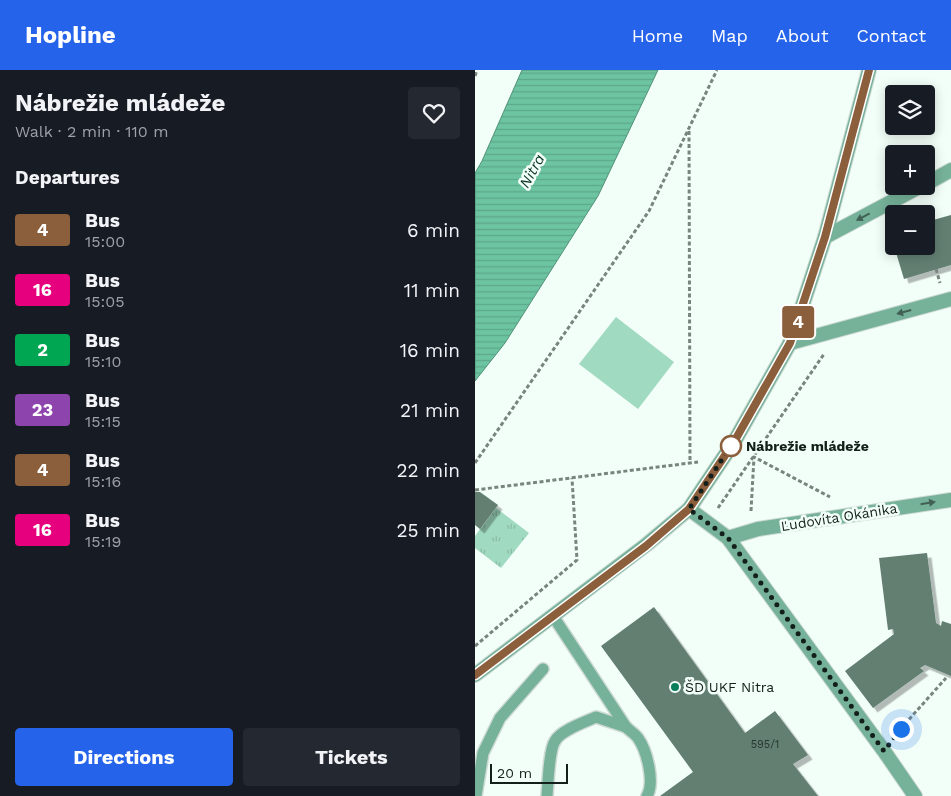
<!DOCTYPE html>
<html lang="en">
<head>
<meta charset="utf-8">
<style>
	:root { --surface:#171b24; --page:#242831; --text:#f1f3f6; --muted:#9ea1a6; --accent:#2563eb }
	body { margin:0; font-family:"Work Sans",sans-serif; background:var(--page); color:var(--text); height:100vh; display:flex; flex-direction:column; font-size:19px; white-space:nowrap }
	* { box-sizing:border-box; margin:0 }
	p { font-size:16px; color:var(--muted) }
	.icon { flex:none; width:28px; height:28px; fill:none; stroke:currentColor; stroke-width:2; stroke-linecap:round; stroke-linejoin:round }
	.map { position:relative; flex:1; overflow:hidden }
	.details { display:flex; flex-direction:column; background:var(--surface); width:475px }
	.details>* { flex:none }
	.badge { padding:0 10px; border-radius:4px; font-size:18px; line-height:32px }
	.tools { position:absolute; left:410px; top:15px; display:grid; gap:10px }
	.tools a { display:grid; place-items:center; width:50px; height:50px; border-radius:5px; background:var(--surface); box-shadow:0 2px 12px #0003; font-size:25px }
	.scale { position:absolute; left:15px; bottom:12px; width:78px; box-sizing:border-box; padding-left:5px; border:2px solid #131f1a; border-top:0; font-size:14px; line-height:18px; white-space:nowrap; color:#131f1a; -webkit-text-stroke:4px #f2fef8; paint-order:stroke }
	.you { position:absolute; width:25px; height:25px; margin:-12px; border:4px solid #fff; border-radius:50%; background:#1a73e8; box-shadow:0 0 0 8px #1a73e833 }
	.map>.badge { position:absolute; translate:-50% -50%; box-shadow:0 0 0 2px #fff }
	h2 { padding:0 15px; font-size:19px; line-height:45px }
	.round { display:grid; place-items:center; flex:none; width:52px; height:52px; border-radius:5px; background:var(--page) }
	.summary { display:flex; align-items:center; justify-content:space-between; height:85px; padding:0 15px }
	h1 { font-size:24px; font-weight:700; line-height:38px }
	.action { display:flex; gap:10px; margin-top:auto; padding:10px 15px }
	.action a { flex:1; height:58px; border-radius:5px; background:var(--accent); color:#fff; font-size:20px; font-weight:700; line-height:58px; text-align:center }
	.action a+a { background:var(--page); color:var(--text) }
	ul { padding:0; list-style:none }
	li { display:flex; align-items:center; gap:15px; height:60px; padding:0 15px }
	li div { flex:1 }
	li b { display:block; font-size:19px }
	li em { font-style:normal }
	li .badge { min-width:55px; font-weight:700; text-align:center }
	header { display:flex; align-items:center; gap:30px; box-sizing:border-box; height:70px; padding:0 25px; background:var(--accent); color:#fff }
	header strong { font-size:24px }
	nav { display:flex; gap:28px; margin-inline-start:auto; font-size:18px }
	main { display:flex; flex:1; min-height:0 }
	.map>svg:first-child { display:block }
</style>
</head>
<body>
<header>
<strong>Hopline</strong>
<nav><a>Home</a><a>Map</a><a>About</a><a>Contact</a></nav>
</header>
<main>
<section class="details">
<div class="summary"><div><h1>Nábrežie mládeže</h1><p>Walk · 2 min · 110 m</p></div><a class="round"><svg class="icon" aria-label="heart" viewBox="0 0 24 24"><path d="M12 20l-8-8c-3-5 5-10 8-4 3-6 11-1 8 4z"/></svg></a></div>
<h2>Departures</h2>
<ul>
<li><span class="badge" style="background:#8b5e3c;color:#fff">4</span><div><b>Bus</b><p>15:00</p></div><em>6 min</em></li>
<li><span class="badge" style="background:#e6007e;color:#fff">16</span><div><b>Bus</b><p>15:05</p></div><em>11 min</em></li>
<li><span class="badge" style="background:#00a651;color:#fff">2</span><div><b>Bus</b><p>15:10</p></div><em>16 min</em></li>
<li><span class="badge" style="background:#8e44ad;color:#fff">23</span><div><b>Bus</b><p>15:15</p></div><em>21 min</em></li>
<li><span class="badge" style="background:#8b5e3c;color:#fff">4</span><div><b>Bus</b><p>15:16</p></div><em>22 min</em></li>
<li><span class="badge" style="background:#e6007e;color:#fff">16</span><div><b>Bus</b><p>15:19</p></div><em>25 min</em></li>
</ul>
<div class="action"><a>Directions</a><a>Tickets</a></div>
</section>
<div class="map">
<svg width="476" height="726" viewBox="0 0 476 726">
	<defs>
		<pattern id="grass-tufts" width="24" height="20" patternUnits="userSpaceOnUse" patternTransform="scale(1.25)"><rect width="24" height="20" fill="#a0dac0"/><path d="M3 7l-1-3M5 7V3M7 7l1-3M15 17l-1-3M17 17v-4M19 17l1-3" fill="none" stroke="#89bba4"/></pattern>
		<pattern id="water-rules" width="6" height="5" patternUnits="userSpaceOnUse" patternTransform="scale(1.25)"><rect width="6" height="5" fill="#6cc4a1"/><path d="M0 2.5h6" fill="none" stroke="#5da88a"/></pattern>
		<filter id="shadow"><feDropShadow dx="4.5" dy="4.5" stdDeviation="0" flood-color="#0004"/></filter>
	</defs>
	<rect width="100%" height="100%" fill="#f2fef8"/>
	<polygon fill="url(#grass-tufts)" points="21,438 54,463 26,498 0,478 0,466"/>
	<polygon fill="#a0dac0" points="141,247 199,292 163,339 104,294"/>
	<polygon fill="url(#water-rules)" stroke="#519278" points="47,0 183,0 123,126 30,273 0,311 0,103 7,91"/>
	<g fill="#627f72" filter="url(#shadow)">
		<polygon points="476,145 476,195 429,209 419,176 451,176 451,152"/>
		<polygon points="419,162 419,174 418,174 415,163"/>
		<polygon points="0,422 5,422 23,435 5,459 0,455"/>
		<polygon points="452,483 461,553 466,556 467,551 476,554 476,606 450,595 445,598 449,601 398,638 370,601 419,564 418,559 413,560 404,488"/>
		<polygon points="179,537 270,663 300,641 333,685 318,694 343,726 185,726 218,702 126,576"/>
	</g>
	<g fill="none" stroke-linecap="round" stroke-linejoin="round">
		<g stroke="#cedad4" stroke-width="14">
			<g id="service">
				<path d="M78 546 151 657C155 661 160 664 163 668 172 681 180 712 172 726"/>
				<polyline points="1,726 8,683 25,648 68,599"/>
				<path d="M72 726C73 714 74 680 80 671 86 660 110 652 121 647L151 657"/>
			</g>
		</g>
		<g stroke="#cedad4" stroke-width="16">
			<g id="minor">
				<polyline points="451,114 476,100"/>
				<polyline points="350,167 446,116"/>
				<polyline points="315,273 476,229"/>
				<polyline points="214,439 253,468 409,681 440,726"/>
				<polyline points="253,468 283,459 476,430"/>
				<polyline points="0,605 171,475 214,439 259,372 315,273 350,167 394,0"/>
			</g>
		</g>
		<g stroke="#78847e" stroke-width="3" stroke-dasharray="4 2.5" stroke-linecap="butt">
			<polyline points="0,6 2,0"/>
			<polyline points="214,61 215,393"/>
			<polyline points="461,199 465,213"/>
			<polyline points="0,393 174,141 242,0"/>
			<polyline points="0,420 223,392"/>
			<polyline points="243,438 349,284"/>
			<polyline points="276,441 279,387 355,427"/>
			<polyline points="0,576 102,490 97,408"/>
			<polyline points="421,664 471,608"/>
		</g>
		<use href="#service" stroke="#76b299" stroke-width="11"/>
		<use href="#minor" stroke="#76b299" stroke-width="14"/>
	</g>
	<defs><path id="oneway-solid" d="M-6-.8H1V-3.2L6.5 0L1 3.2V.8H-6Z" transform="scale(1.25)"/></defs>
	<g fill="#406153">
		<use href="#oneway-solid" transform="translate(388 147) rotate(152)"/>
		<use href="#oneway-solid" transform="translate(429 242) rotate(165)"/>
		<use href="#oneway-solid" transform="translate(453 433) rotate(-9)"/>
	</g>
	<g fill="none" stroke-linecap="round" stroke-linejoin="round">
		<g stroke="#fff" stroke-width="11">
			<polyline id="line" points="0,605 171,476 214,439 259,372 315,273 350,167 394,0"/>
		</g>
		<use href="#line" stroke="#8b5e3c" stroke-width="8"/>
		<polyline stroke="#131f1a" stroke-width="5" stroke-dasharray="0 9" points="256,376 214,439 253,468 409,681 426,659"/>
	</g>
	<circle fill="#fff" stroke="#8b5e3c" stroke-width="2.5" cx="256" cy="376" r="10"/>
	<circle fill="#067e5c" stroke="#f2fef8" stroke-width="2" cx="200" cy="617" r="5"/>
	<g text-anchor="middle" stroke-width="5" stroke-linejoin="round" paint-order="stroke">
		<g font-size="11" fill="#273730">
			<text x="290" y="678">595/1</text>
		</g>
		<g font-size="14" font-weight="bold" fill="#131f1a" stroke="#f2fef8" text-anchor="start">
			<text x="271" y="381">Nábrežie mládeže</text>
		</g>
		<g font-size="14" fill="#131f1a" stroke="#f2fef8">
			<text transform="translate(364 447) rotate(-9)" y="5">Ľudovíta Okánika</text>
		</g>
		<g font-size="14" fill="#131f1a" stroke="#f2fef8" text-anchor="start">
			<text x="210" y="622">ŠD UKF Nitra</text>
		</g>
		<g font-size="15" font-style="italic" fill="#0c3526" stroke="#f2fef8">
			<text transform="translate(57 101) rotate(-61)" y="5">Nitra</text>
		</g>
	</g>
</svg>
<div class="tools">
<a><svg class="icon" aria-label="layers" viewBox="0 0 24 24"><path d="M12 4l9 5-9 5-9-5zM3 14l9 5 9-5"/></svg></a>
<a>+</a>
<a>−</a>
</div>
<div class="scale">20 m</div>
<div class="you" style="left:426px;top:659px"></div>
<b class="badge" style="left:323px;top:252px;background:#8b5e3c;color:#fff">4</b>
</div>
</main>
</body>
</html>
